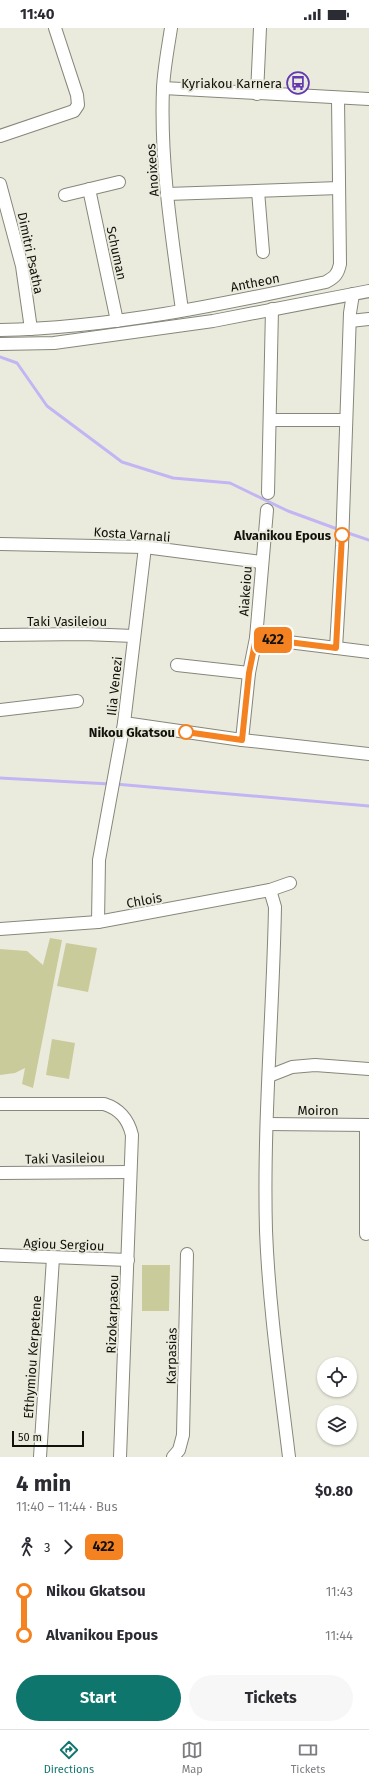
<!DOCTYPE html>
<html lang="en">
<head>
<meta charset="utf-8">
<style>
	:root { --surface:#fff; --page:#f7f7f7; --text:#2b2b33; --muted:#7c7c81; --line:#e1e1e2; --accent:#0f766e }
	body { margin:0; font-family:"Fira Sans",sans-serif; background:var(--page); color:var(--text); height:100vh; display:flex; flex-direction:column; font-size:15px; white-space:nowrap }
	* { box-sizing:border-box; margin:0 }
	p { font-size:13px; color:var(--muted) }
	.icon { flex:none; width:22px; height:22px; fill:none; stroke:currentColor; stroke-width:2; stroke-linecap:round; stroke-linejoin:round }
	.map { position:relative; height:1429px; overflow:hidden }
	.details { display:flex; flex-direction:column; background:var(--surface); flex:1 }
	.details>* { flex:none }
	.badge { padding:0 8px; border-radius:6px; font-size:14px; line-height:26px }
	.controls { position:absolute; left:317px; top:1329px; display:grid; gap:8px }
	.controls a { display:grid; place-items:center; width:40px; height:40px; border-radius:50%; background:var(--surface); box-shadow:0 1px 3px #0004; font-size:20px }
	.scale { position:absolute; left:12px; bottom:10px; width:72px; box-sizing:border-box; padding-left:4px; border:2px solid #12120d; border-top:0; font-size:11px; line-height:14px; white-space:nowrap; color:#12120d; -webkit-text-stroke:3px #ebebdd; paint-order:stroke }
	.map>.badge { position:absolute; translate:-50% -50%; box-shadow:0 0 0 2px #fff }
	.legs { display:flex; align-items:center; gap:6px; height:44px; padding:0 16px; font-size:13px }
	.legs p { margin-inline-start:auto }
	.head { display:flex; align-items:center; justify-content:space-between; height:68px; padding:0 16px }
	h1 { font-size:22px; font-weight:700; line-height:30px }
	.cta { display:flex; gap:8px; margin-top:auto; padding:8px 16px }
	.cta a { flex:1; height:46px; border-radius:24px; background:var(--accent); color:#fff; font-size:16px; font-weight:700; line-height:46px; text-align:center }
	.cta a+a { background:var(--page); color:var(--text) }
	ul { padding:0 16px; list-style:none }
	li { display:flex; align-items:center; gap:14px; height:44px; font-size:15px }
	li i { display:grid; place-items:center; width:6px; height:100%; margin:0 5px; background:currentColor }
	li i::after { content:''; width:10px; height:10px; margin:-5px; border:3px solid; border-radius:50%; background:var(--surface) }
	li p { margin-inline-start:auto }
	li:first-child i { background:linear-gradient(#0000 50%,currentColor 0) }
	li:last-child i { background:linear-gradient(currentColor 50%,#0000 0) }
	.status { display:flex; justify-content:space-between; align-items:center; height:28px; padding:0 20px; background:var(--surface); direction:ltr }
	.status svg { height:11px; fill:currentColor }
	.tabs { display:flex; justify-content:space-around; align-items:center; height:56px; border-top:1px solid var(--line); background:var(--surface); font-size:11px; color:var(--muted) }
	.tabs a { display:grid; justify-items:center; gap:2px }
	.tabs .on { color:var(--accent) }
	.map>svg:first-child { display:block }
</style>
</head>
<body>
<div class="status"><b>11:40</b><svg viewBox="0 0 49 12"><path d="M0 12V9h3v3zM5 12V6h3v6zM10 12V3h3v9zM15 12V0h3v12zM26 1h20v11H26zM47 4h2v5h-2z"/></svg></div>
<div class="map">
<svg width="369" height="1429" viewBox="0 0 369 1429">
	<rect width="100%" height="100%" fill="#ebebdd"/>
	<g fill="#c9cb9b">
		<polygon points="50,910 62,912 33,1060 22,1056 25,1040 15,1045 0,1047 0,921 27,923 43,937"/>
		<polygon points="66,915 97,920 88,964 57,958"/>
		<polygon points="52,1011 75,1015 69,1051 46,1047"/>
		<polygon points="142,1237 170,1237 169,1283 142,1283"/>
	</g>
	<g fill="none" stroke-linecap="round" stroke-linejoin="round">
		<g stroke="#c3b5f3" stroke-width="3">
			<polyline points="0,329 17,335 47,378 122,434 173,450 230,455 288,483 340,502"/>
			<polyline points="345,504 369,512"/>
			<polyline points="0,750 110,756"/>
			<polyline points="115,756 369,778"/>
		</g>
		<g stroke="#86877a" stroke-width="14">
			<g id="minor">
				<path d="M171 0C168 20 164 40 163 60 160 135 172 209 182 282"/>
				<polyline points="163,60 369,71"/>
				<polyline points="257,66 260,0"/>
				<polyline points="0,108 74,83 78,77 77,67 55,0"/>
				<polyline points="0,156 22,238 31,301"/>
				<polyline points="89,161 117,293"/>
				<polyline points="258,163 263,224"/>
				<polyline points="167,166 339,160"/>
				<polyline points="65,167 119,154"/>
				<polyline points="350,293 369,291"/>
				<path d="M0 302C110 300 219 277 326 254 335 249 338 246 340 236L338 70"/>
				<polyline points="0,316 54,315 213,293 369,263"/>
				<polyline points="270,392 346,392"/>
				<polyline points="268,465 272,281"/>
				<polyline points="0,516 145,519 261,534"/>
				<polyline points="0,607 84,606 134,608"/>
				<polyline points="256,610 369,624"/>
				<polyline points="336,620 342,518 350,285 353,266"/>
				<polyline points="177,637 249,645"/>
				<polyline points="0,682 77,673"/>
				<polyline points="124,695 242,712 369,726"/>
				<polyline points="242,712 249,645 256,610 267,482"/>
				<path d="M270 862 275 879C273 987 263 1095 266 1203 269 1279 280 1354 289 1429"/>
				<polyline points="98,894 99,832 124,695 145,519"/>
				<polyline points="0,901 98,894 270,862 290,855"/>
				<polyline points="269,1048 292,1039 315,1037 369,1041"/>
				<path d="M0 1076H104C120 1081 128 1091 132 1107L120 1429"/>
				<polyline points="267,1096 369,1097"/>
				<polyline points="366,1097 366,1206"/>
				<polyline points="0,1145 130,1144"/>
				<polyline points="0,1227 128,1232"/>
				<polyline points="40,1429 53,1230"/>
				<polyline points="173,1429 179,1422 183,1407 187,1226"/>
			</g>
		</g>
		<use href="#minor" stroke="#fff" stroke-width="12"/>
	</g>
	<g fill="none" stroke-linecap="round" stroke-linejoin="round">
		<g stroke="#fff" stroke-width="9">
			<polyline id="line-1" points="186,704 242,712 249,645 256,610 336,620 342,507"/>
		</g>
		<use href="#line-1" stroke="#f58220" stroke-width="6"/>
	</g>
	<defs>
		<g id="bus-ring" transform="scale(1.15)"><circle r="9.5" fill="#ebebdd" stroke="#6339b1" stroke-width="1.5"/><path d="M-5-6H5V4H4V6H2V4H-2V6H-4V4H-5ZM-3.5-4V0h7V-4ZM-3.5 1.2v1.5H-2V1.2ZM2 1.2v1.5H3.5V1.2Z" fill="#6339b1"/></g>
	</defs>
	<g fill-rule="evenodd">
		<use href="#bus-ring" x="298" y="55"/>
	</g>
	<g fill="#fff" stroke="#f58220" stroke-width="2">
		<circle cx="342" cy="507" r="7"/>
		<circle cx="186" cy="704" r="7"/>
	</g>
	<g text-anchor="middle" stroke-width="4" stroke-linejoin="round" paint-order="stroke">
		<g font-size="13" fill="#12120d" stroke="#ebebdd" text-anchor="end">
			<text x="282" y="60">Kyriakou Karnera</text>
		</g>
		<g font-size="13" fill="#12120d" stroke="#ebebdd">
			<text transform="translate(152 142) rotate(-94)" y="5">Anoixeos</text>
			<text transform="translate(31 225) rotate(78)" y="5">Dimitri Psatha</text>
			<text transform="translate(117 225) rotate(78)" y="5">Schuman</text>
			<text transform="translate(255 254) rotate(-11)" y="5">Antheon</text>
			<text transform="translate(132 506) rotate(4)" y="5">Kosta Varnali</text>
			<text transform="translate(245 563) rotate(-86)" y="5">Aiakeiou</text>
			<text x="67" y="598">Taki Vasileiou</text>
			<text transform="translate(114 658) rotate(-84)" y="5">Ilia Venezi</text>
			<text transform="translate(144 872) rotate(-10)" y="5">Chlois</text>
			<text x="318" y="1087">Moiron</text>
			<text transform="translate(65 1130) rotate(-1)" y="5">Taki Vasileiou</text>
			<text transform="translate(64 1216) rotate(2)" y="5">Agiou Sergiou</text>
			<text transform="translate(112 1286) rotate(-88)" y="5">Rizokarpasou</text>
			<text transform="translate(171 1328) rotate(-89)" y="5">Karpasias</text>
			<text transform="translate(32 1329) rotate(-86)" y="5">Efthymiou Kerpetene</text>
		</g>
		<g font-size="13" font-weight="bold" fill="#12120d" stroke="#ebebdd" text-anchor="end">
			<text x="331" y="512">Alvanikou Epous</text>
			<text x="175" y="709">Nikou Gkatsou</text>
		</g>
	</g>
</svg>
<div class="controls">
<a><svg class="icon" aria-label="locate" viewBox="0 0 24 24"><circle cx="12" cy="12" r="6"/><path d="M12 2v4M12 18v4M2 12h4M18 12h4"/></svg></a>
<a><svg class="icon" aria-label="layers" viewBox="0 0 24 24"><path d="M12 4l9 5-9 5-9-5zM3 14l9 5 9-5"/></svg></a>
</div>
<div class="scale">50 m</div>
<b class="badge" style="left:273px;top:612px;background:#f58220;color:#111">422</b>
</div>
<section class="details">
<div class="head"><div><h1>4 min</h1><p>11:40 – 11:44 · Bus</p></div><b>$0.80</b></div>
<div class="legs"><svg class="icon" aria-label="walk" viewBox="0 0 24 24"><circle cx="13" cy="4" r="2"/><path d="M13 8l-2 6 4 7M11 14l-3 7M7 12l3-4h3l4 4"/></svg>3<svg class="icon" aria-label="forward" viewBox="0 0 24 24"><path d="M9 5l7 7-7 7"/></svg><b class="badge" style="background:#f58220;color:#111">422</b></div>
<ul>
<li><i style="color:#f58220"></i><b>Nikou Gkatsou</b><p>11:43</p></li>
<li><i style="color:#f58220"></i><b>Alvanikou Epous</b><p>11:44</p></li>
</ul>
<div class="cta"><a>Start</a><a>Tickets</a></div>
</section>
<nav class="tabs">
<a class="on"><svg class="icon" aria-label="directions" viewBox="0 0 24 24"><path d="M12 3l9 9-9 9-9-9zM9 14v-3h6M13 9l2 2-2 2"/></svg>Directions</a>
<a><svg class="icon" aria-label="map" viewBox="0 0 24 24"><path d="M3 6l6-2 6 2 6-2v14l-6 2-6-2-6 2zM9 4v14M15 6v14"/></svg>Map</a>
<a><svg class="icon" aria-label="tickets" viewBox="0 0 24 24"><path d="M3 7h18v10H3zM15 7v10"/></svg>Tickets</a>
</nav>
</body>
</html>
